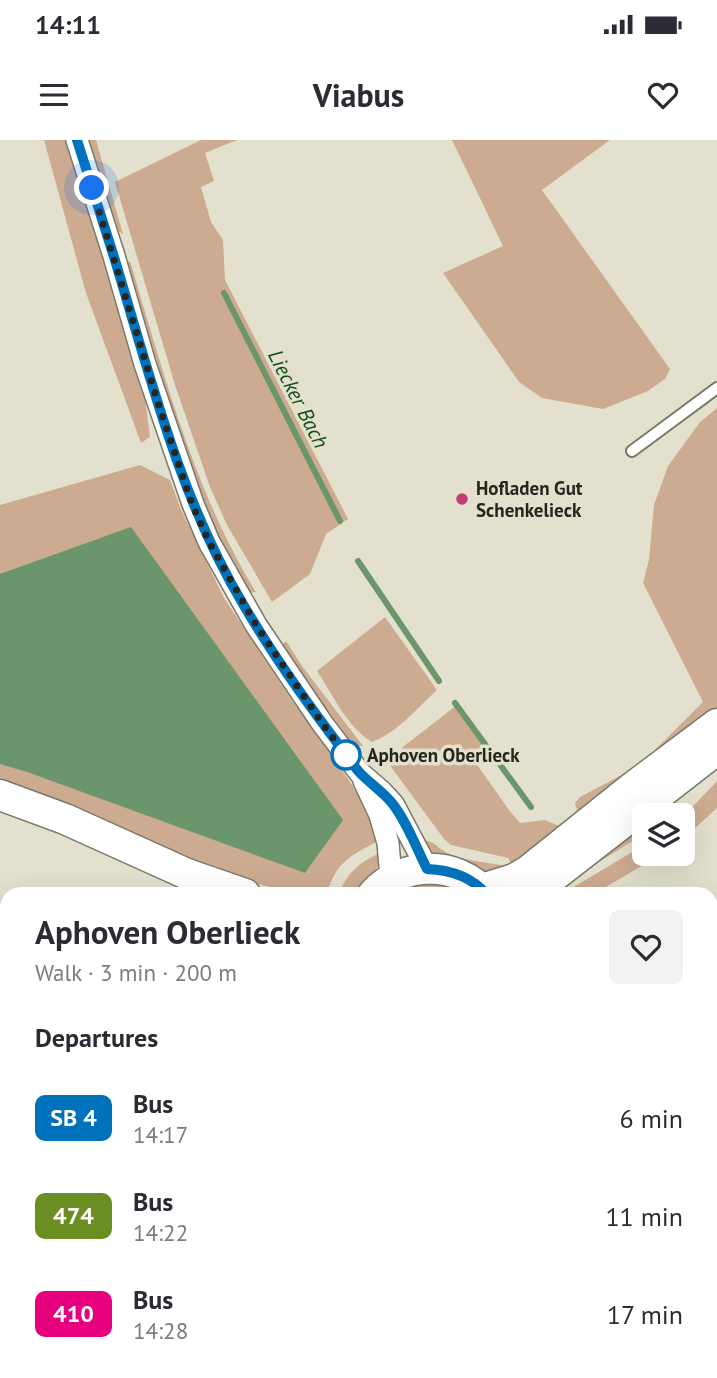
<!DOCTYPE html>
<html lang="en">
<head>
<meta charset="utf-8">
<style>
	:root { --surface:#fff; --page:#f2f2f3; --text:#2b2b33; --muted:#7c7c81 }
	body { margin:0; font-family:"PT Sans",sans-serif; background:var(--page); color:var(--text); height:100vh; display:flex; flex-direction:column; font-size:26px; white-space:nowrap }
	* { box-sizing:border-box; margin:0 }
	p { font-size:23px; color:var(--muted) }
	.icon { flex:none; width:38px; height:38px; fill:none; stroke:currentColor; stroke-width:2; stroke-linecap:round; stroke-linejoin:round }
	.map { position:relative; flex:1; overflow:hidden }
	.details { position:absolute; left:0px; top:747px; width:718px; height:492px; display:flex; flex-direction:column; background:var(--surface); border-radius:21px 21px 0 0; box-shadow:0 7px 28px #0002 }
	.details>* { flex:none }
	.badge { padding:0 14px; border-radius:10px; font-size:24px; line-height:46px }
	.fabs { position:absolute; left:632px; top:663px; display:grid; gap:14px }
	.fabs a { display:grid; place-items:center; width:63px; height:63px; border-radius:10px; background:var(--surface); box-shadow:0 7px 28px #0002; font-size:35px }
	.you { position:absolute; width:35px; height:35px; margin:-18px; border:5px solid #fff; border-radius:50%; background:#1a73e8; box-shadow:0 0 0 10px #1a73e833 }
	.map>.badge { position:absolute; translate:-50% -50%; box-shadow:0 0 0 4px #fff }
	h2 { padding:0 35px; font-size:26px; line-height:63px }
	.round { display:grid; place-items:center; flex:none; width:74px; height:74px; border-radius:10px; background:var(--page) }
	.overview { display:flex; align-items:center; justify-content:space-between; height:119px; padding:0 35px }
	h1 { font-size:33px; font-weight:700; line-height:52px }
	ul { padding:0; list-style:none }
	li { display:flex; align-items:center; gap:21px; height:98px; padding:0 35px }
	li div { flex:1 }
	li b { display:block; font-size:26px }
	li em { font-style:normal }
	li .badge { min-width:77px; font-weight:700; text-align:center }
	.status { display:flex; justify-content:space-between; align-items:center; height:49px; padding:0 35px; background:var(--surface); direction:ltr }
	.status svg { height:19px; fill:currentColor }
	header { display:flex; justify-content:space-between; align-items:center; height:91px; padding:0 35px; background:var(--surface); font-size:32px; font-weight:700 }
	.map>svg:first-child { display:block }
</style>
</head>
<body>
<div class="status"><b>14:11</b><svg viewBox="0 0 49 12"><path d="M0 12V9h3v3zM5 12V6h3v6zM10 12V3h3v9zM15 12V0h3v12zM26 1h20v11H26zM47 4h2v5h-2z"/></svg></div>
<header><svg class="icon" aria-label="menu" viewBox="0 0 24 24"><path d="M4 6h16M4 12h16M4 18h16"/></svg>Viabus<svg class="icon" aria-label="heart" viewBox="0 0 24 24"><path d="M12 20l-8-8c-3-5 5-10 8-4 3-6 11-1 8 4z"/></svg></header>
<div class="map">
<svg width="717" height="1238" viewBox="0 0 717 1238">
	<rect width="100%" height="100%" fill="#e3e1ce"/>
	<g fill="#cdab91">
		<polygon points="44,0 68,0 144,250 150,297 141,303 86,153"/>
		<polygon points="88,0 96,0 123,94 116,90"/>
		<polygon points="201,0 237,0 205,13 214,41 201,47 211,82 223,100 225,140 348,379 326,394 310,434 272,462 227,385 210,347 175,245 115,42"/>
		<polygon points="452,0 610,0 542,50 670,229 665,239 648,251 603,269 542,258 519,242 443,133 503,106"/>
		<path d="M130 121C163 231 195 354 256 452L249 453 218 398 202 362 183 307 126 123Z"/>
		<polygon points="717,268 717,577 516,731 508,718 451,705 444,699 389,624 404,606 457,565 484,604 471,616 509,670 520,683 545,680 564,688 579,677 575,663 580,657 635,628 652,626 653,612 703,562 643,443 649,420 654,365 668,326 700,282"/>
		<path d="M140 325 170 340 182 372 224 458 293 562 330 612 370 672 380 700C352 715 336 721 327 754 264 754 206 727 148 703 99 683 49 662 0 642V365Z"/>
		<path d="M385 477 437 550C417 568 398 592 372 602 347 587 333 555 317 531Z"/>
		<polygon points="286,501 302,526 363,606 354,606 283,509 283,504"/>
		<polygon points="717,641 717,668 683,699 683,677"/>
		<polygon points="644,687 644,694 555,749 588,724"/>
		<path d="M421 700C437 701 437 709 450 714 466 721 484 722 501 725L504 734H487L436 715Z"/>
		<polygon points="644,705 644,714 662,714 599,751 600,754 562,754"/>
		<path d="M382 712C376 737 366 754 338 754 350 730 358 723 382 712Z"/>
		<polygon points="435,742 456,747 468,754 393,754 413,744"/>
		<polygon points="710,1029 717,1040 717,1114 711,1105"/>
	</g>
	<polygon fill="#6b956b" points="131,387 343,680 305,733 30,633 0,624 0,434"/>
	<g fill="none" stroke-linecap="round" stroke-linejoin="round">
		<g stroke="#6b956b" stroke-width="6">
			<polyline points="224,153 340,381"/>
			<polyline points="358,421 439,541"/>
			<polyline points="455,563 531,667"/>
			<polyline points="710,1064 717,1075"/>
		</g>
		<g stroke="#7a7968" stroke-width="14">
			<polyline id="service" points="632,311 717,248"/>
		</g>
		<g stroke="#7a7968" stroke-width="24">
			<g id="minor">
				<polyline points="77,0 114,116 145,224 193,364 209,402 256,485 322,583 347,616 360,633 382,652 393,664 427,728"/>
				<polyline points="364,641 380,675 388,703 391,738"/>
			</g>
		</g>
		<g stroke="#7a7968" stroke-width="33">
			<g id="secondary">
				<polyline points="0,655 65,679 187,734 245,754"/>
				<polyline points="482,749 514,739 528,731 633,647 717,584"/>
				<path d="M373 754C403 721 456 720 486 754"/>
				<polyline points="531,754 716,610"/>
				<polyline points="0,1117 7,1112"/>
				<polyline points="710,1131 717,1140"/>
			</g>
		</g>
		<use href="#service" stroke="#fff" stroke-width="10"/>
		<use href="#minor" stroke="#fff" stroke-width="21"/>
		<use href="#secondary" stroke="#fff" stroke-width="30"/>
	</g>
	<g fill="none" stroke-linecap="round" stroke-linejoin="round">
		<g stroke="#fff" stroke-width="16">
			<path id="line" d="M77 0C89 39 102 78 114 117 150 235 179 357 243 464 273 516 309 566 345 613 350 620 355 628 361 634 371 644 383 652 392 663 407 682 416 707 427 729 450 730 471 736 486 754"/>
		</g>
		<use href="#line" stroke="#0072bc" stroke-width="10"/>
		<polyline stroke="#26251e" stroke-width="7" stroke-dasharray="0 12.6" points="92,48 159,266 192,364 209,402 256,485 322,583 346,615"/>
	</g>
	<circle fill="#c43b78" stroke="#e3e1ce" stroke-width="2.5" cx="462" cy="359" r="7"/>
	<circle fill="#fff" stroke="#0072bc" stroke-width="3.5" cx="346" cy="615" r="14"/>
	<g text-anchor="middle" stroke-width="7" stroke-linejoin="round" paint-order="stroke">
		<g font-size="19" font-weight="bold" fill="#26251e" stroke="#e3e1ce" text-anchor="start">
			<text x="476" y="355">Hofladen Gut<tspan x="476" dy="22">Schenkelieck</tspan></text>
		</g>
		<g font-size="19" font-weight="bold" fill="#26251e" stroke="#e3e1ce" text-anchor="start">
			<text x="367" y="622">Aphoven Oberlieck</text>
		</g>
		<g font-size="21" font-style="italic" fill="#104f18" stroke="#e3e1ce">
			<text transform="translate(298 259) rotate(63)" y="7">Liecker Bach</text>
		</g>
	</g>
</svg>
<div class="fabs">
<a><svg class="icon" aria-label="layers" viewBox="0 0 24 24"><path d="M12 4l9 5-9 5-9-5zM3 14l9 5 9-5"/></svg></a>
</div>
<div class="you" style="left:92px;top:48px"></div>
<section class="details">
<div class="overview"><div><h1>Aphoven Oberlieck</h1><p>Walk · 3 min · 200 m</p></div><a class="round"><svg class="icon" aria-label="heart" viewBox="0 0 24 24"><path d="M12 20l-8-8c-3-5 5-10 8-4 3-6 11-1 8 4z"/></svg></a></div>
<h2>Departures</h2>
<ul>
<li><span class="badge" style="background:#0072bc;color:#fff">SB 4</span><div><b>Bus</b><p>14:17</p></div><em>6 min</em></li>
<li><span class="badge" style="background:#6b8e23;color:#fff">474</span><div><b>Bus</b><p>14:22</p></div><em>11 min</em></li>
<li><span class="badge" style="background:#e6007e;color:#fff">410</span><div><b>Bus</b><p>14:28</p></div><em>17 min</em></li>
</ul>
</section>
</div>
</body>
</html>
